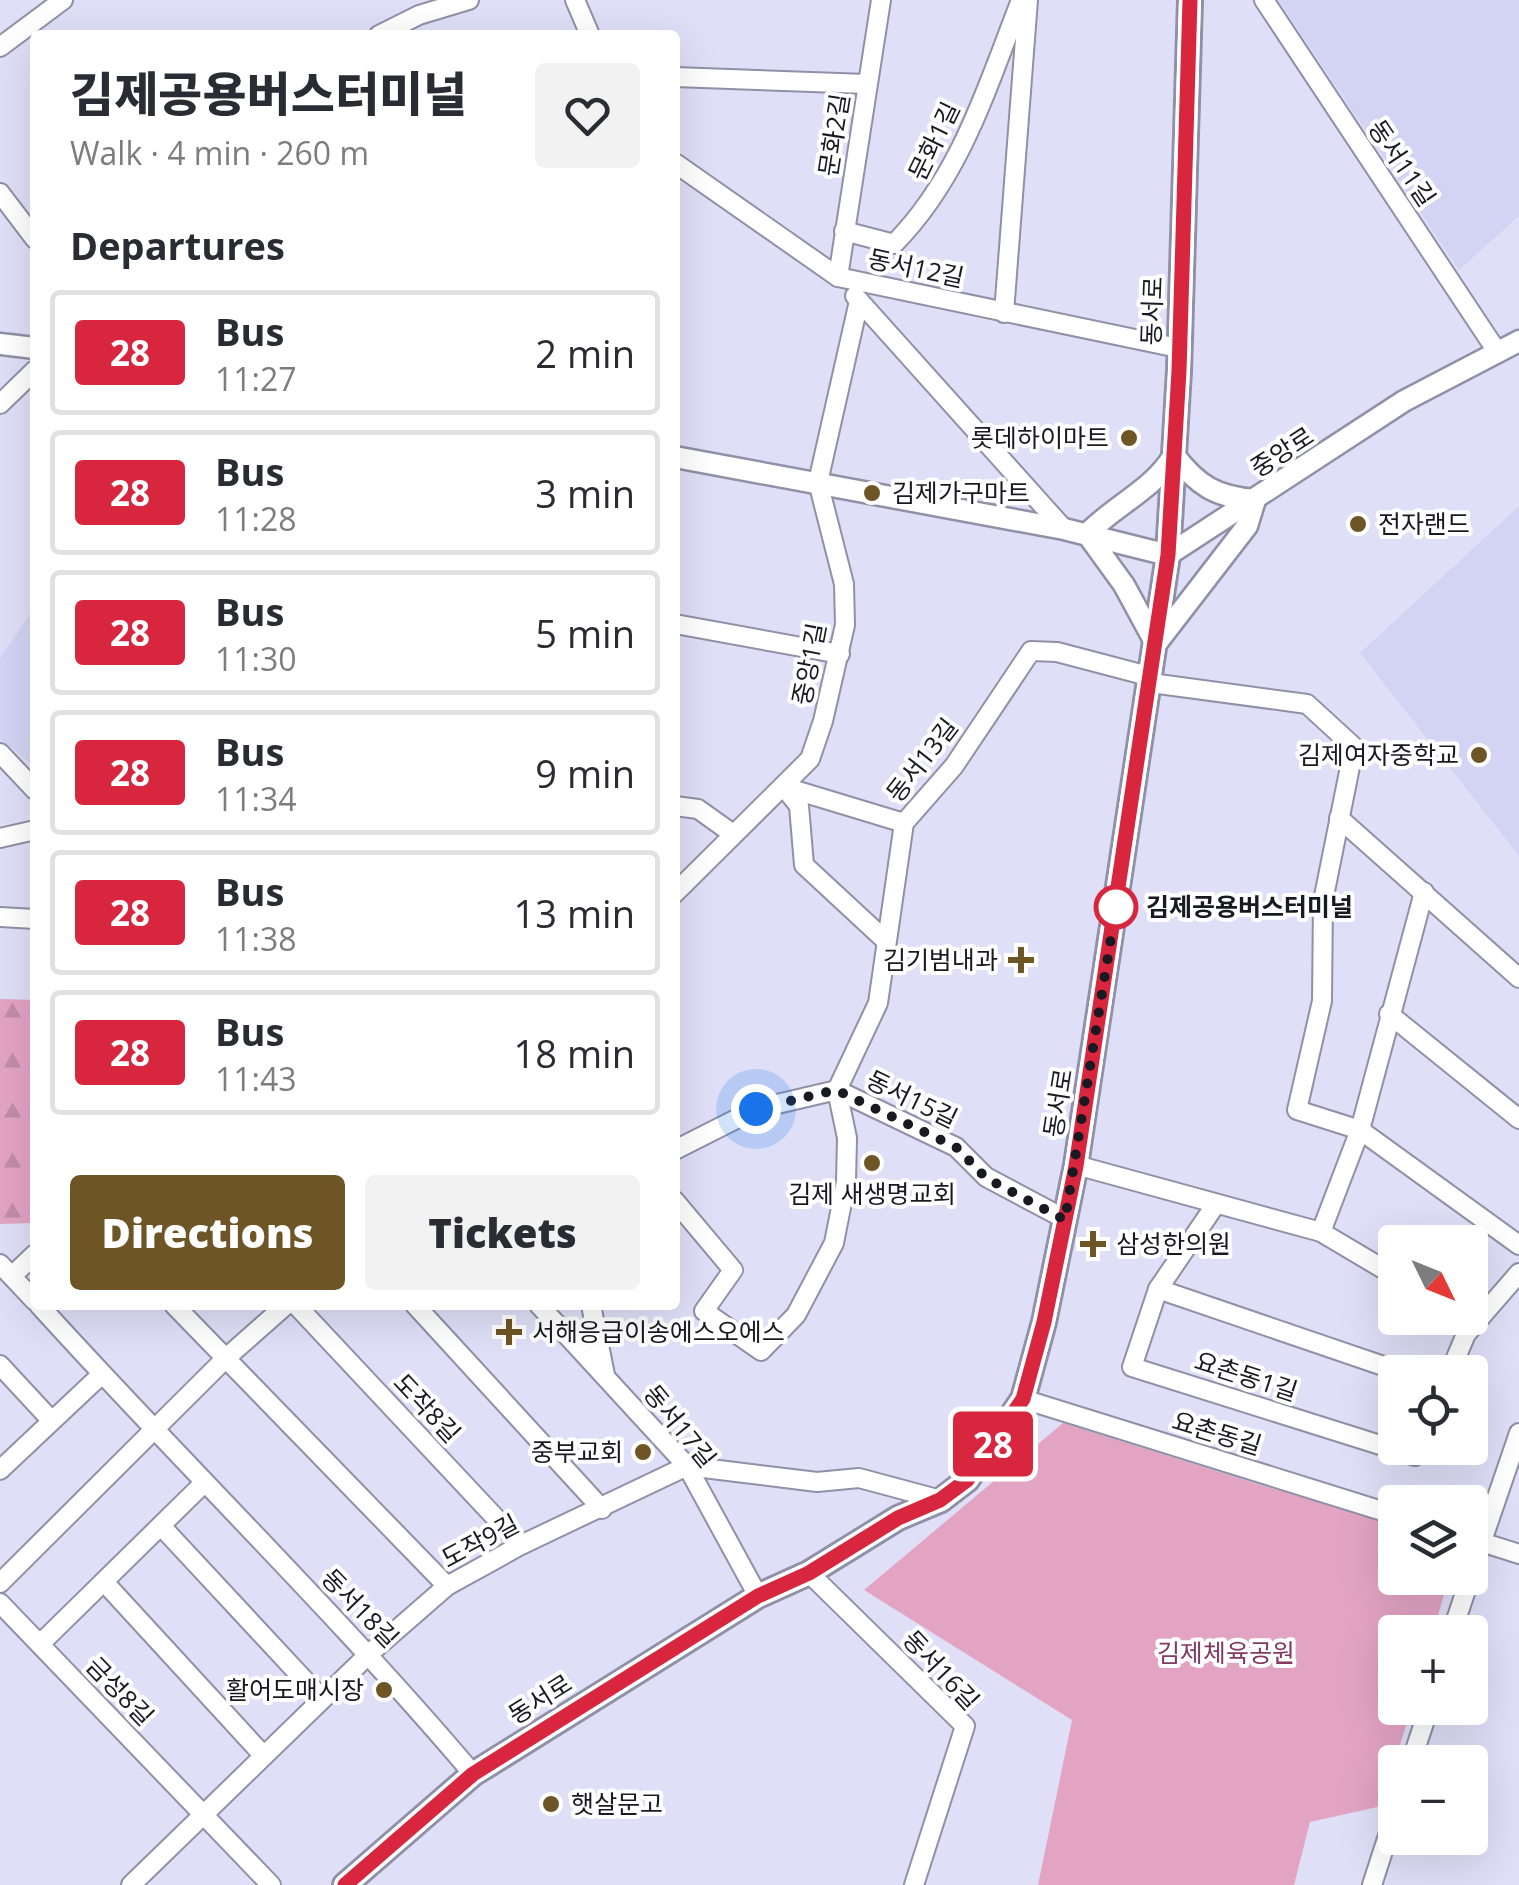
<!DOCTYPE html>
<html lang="en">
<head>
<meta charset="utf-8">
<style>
	:root { --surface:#fff; --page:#f2f2f3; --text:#2b2b33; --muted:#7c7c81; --line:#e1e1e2; --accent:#6e5526 }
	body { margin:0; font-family:"Open Sans","Noto Sans KR",sans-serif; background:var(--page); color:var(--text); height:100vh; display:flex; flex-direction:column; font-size:38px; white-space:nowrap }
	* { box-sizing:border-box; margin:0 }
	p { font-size:32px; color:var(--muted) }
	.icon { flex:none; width:55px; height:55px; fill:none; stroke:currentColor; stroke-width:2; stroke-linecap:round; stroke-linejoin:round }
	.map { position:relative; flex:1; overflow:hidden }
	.drawer { position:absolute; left:30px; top:30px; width:650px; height:1280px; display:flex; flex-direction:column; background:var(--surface); border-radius:10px; box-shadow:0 10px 40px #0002 }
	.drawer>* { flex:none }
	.badge { padding:0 20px; border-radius:8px; font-size:35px; line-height:65px }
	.needle { width:65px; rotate:133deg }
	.controls { position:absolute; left:1378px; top:1225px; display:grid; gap:20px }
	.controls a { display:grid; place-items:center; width:110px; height:110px; border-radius:10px; background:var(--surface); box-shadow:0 10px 40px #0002; font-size:50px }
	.you { position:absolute; width:50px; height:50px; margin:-25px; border:8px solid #fff; border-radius:50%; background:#1a73e8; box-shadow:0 0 0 15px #1a73e833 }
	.map>.badge { position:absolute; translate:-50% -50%; box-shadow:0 0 0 5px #fff }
	h2 { padding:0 40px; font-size:38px; line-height:90px }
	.round { display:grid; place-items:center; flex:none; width:105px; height:105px; border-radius:10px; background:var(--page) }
	.headline { display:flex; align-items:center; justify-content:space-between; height:170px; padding:0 40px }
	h1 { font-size:48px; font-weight:800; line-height:75px }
	.action { display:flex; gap:20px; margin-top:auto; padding:20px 40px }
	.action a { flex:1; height:115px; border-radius:10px; background:var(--accent); color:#fff; font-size:40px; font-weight:800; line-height:115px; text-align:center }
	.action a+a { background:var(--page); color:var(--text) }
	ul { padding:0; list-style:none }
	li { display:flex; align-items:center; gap:30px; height:125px; margin:0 20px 15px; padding:0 20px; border:5px solid var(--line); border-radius:10px }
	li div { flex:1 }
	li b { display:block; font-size:38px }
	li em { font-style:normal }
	li .badge { min-width:110px; font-weight:700; text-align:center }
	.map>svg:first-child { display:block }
</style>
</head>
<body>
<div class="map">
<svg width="1519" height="1885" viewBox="0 0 1519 1885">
	<defs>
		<pattern id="forest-firs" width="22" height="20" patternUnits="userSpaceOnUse" patternTransform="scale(2.5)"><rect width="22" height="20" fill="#e3a4c4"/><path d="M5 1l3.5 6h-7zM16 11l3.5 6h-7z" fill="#c28da8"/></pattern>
	</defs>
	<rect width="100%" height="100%" fill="#dfe0f8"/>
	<g fill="#d3d4f3">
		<polygon points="1278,0 1519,0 1519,216 1459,270"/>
		<polygon points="1519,506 1519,856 1360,653"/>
		<polygon points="35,607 35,767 0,739 0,658"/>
	</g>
	<polygon fill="url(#forest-firs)" points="0,999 35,1000 35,1223 0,1224"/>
	<polygon fill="#e3a4c4" points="1063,1423 1270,1488 1395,1515 1395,1578 1449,1578 1433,1632 1395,1632 1395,1708 1411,1708 1382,1806 1310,1822 1294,1885 1038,1885 1072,1720 864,1590"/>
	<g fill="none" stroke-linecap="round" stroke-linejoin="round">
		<g stroke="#9090a6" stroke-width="22">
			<g id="minor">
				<polyline points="575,0 590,35"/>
				<polyline points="1264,0 1498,353"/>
				<polyline points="379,35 419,15 469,0"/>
				<polyline points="0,47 63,0"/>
				<polyline points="675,77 867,84"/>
				<polyline points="675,163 838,277 1178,348"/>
				<polyline points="0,193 35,239"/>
				<path d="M844 231 894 244C961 176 987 87 1021 0"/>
				<polyline points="838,277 881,0"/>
				<polyline points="855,296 1064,529"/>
				<polyline points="1004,313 1028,0"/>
				<polyline points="0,404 35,370"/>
				<polyline points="675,624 840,654"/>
				<polyline points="1151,683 1307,704 1354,747 1323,901 1322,1001 1297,1110 1360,1130 1519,1245"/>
				<polyline points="0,753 35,790"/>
				<polyline points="784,787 799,806 804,865 886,941"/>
				<polyline points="785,787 904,823"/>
				<polyline points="675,806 698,809 733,834"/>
				<polyline points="1339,818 1519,978"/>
				<polyline points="0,838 35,830"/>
				<polyline points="675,893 810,759 823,721 845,625 844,584 818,482 859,301"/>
				<polyline points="0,917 35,919"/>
				<polyline points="1389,1014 1519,1119"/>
				<polyline points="675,1150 756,1109 837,1090 956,1147 986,1177 1065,1219"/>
				<polyline points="1076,1165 1321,1232 1395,1276"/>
				<polyline points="675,1201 733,1270 704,1311 761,1351 796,1315 834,1243 846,1182 847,1138 837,1090 878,1003 904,823 954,766 1031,651 1057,652 1152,677"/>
				<polyline points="1216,1204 1158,1289 1132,1367 1415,1456 1419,1448"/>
				<polyline points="1321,1232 1360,1130 1424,892"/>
				<polyline points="0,1264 35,1301"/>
				<polyline points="12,1276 35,1254"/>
				<polyline points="1158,1289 1401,1372"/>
				<path d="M39 1305C182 1463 335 1611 473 1774"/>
				<polyline points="174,1305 447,1586"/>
				<polyline points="296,1305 521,1545"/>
				<polyline points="415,1305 602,1509"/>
				<polyline points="539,1305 687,1466 758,1596"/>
				<polyline points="591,1305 605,1375"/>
				<polyline points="0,1365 50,1419"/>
				<polyline points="1450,1372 1466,1334 1519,1273"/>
				<polyline points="1023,1399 1395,1515"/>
				<polyline points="0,1470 102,1374"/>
				<polyline points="163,1528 322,1699"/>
				<polyline points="1472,1539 1519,1554"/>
				<polyline points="809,1573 965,1726 914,1885"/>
				<polyline points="1470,1576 1519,1433"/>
				<polyline points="0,1583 226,1358 286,1305"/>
				<polyline points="105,1583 263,1755"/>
				<polyline points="0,1603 271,1885"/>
				<polyline points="1452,1632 1470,1578"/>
				<polyline points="40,1644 203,1484"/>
				<polyline points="1411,1762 1429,1708"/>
				<polyline points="131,1885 370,1653 447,1586 521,1545 687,1466 817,1482 859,1478 941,1500"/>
				<polyline points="1372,1885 1395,1814"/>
			</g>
		</g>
		<g stroke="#9090a6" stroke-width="25">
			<g id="tertiary">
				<polyline points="0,344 35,348"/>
				<path d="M1174 455C1198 486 1216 497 1255 500L1247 526 1156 644 1124 585 1087 534C1116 504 1152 491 1174 455Z"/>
				<polyline points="675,457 1064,529 1168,555 1404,401 1519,341"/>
			</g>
		</g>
		<g stroke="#9090a6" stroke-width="28">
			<polyline id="secondary" points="345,1885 473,1774 758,1596 809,1573 898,1518 941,1500 967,1480 1023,1399 1044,1322 1076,1165 1168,555 1179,371 1190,0"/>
		</g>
		<use href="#minor" stroke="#fff" stroke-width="18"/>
		<use href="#tertiary" stroke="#fff" stroke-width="20"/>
		<use href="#secondary" stroke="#fff" stroke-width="22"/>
	</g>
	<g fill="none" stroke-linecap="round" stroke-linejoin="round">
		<g stroke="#fff" stroke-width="22">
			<polyline id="line" points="345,1885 473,1774 758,1596 809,1573 898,1518 940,1500 967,1480 1023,1399 1044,1322 1076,1166 1168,555 1179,371 1190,0"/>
		</g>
		<use href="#line" stroke="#d7263d" stroke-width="15"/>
		<polyline stroke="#191921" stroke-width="10" stroke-dasharray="0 18" points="756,1109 836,1090 956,1147 986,1178 1065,1220 1116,907"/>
	</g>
	<g fill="#6e5526" stroke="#fff" stroke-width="4">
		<circle cx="1129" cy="438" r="10"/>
		<circle cx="872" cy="493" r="10"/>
		<circle cx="1358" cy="524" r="10"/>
		<circle cx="1479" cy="755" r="10"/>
		<path d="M1016 945h10v10h10v10h-10v10h-10v-10h-10v-10h10z"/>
		<circle cx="872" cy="1163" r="10"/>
		<path d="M1088 1229h10v10h10v10h-10v10h-10v-10h-10v-10h10z"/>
		<path d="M504 1317h10v10h10v10h-10v10h-10v-10h-10v-10h10z"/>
		<circle cx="643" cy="1452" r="10"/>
		<circle cx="384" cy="1690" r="10"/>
		<circle cx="551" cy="1804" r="10"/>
	</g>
	<circle fill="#fff" stroke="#d7263d" stroke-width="5" cx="1116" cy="907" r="20"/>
	<g text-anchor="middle" stroke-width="8" stroke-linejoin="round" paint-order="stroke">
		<g font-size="25" fill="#191921" stroke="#fff">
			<text transform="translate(834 135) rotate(-81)" y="9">문화2길</text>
			<text transform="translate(934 141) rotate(-64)" y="9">문화1길</text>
			<text transform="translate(1402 163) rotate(56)" y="9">동서11길</text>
			<text transform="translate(916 268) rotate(12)" y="9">동서12길</text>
			<text transform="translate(1152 311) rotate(-88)" y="9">동서로</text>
			<text transform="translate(1282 452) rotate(-33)" y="9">중앙로</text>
			<text transform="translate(809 664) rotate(-79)" y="9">중앙1길</text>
			<text transform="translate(922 760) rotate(-52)" y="9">동서13길</text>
			<text transform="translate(912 1099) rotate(26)" y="9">동서15길</text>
			<text transform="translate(1058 1103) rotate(-81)" y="9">동서로</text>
			<text transform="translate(1246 1376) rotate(18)" y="9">요촌동1길</text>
			<text transform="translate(427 1408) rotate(47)" y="9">도작8길</text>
			<text transform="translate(680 1426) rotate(51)" y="9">동서17길</text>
			<text transform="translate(1217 1433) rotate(17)" y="9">요촌동길</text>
			<text transform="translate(480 1541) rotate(-28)" y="9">도작9길</text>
			<text transform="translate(360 1608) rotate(46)" y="9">동서18길</text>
			<text transform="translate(941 1670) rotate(47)" y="9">동서16길</text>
			<text transform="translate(120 1691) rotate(46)" y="9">금성8길</text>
			<text transform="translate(540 1699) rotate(-32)" y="9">동서로</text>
		</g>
		<g font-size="25" fill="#191921" stroke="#fff" text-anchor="end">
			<text x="1109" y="447">롯데하이마트</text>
			<text x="892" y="502" text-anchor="start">김제가구마트</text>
			<text x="1378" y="533" text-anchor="start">전자랜드</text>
			<text x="1459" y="764">김제여자중학교</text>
			<text x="998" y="969">김기범내과</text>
			<text x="872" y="1203" text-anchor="middle">김제 새생명교회</text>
			<text x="1116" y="1253" text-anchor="start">삼성한의원</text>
			<text x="532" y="1341" text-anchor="start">서해응급이송에스오에스</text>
			<text x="623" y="1461">중부교회</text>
			<text x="364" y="1699">활어도매시장</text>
			<text x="571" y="1813" text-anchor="start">햇살문고</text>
		</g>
		<g font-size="25" font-weight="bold" fill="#191921" stroke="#fff" text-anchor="start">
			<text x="1146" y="916">김제공용버스터미널</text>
		</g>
		<g font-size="25" fill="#843963" stroke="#fff">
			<text x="1226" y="1662">김제체육공원</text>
		</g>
	</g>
</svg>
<div class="controls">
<a><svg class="needle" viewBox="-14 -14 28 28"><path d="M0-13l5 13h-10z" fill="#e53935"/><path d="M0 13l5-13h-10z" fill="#7c7c81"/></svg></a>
<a><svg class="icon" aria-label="locate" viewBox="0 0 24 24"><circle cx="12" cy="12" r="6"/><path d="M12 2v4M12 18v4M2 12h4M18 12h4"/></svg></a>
<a><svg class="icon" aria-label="layers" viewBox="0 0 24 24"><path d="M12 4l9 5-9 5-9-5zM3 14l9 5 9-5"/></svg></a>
<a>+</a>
<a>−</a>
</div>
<div class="you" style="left:756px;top:1109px"></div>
<b class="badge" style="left:993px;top:1444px;background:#d7263d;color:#fff">28</b>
<section class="drawer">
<div class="headline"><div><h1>김제공용버스터미널</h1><p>Walk · 4 min · 260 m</p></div><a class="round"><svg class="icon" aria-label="heart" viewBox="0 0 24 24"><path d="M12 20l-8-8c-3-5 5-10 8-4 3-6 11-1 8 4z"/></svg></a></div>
<h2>Departures</h2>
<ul>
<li><span class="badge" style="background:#d7263d;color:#fff">28</span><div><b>Bus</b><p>11:27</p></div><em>2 min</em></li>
<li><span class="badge" style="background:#d7263d;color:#fff">28</span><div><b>Bus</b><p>11:28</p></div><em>3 min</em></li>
<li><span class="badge" style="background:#d7263d;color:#fff">28</span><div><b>Bus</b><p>11:30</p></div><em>5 min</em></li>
<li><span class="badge" style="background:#d7263d;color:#fff">28</span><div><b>Bus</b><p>11:34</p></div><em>9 min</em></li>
<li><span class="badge" style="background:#d7263d;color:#fff">28</span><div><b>Bus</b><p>11:38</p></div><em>13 min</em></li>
<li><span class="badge" style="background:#d7263d;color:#fff">28</span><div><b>Bus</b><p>11:43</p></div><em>18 min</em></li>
</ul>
<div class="action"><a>Directions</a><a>Tickets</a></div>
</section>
</div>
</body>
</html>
